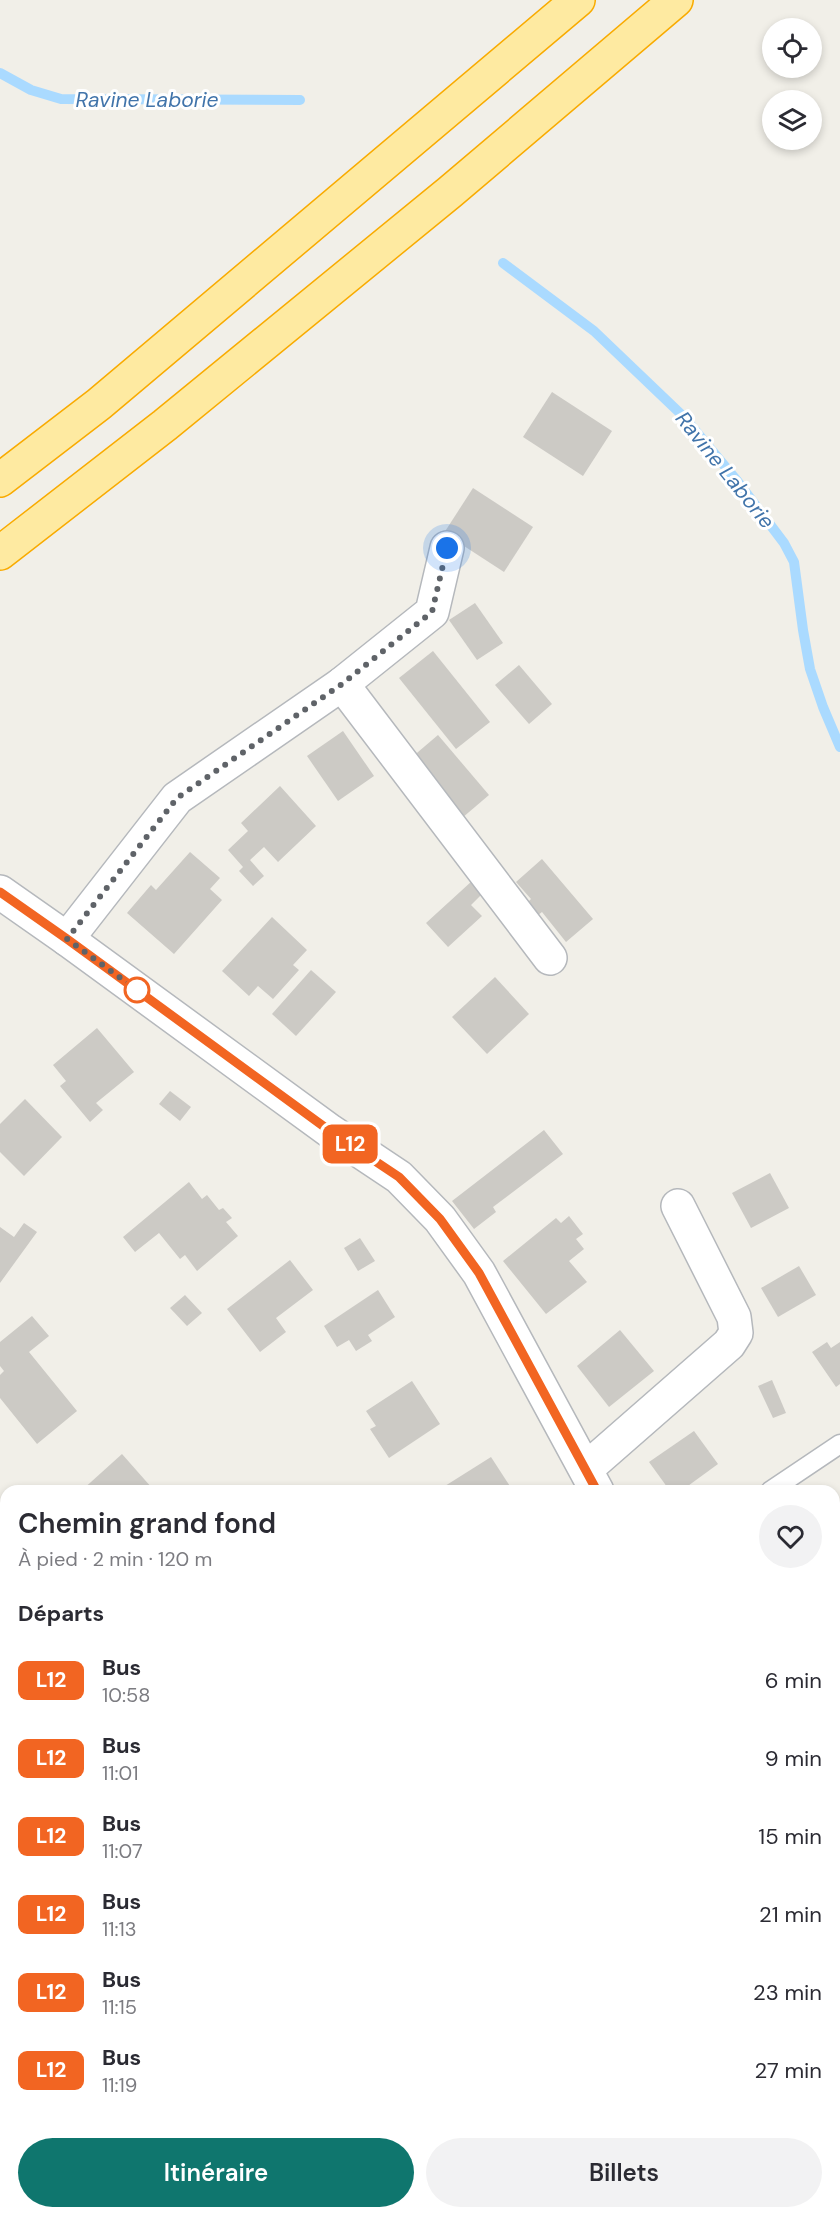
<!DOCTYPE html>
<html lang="fr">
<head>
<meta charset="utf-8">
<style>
	:root { --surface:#fff; --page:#f2f2f3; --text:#2b2b33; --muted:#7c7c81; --accent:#0f766e }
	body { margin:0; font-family:"DM Sans",sans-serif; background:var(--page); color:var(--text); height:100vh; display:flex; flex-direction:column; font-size:22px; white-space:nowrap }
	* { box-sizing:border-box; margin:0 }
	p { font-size:20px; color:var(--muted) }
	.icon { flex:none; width:33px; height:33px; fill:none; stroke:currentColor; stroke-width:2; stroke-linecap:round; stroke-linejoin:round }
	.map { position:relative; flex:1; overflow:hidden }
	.sheet { position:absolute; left:0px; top:1485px; width:840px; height:734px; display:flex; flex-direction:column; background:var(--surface); border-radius:18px 18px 0 0; box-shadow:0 3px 9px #0003 }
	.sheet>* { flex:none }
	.badge { padding:0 12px; border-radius:9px; font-size:21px; line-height:39px }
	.buttons { position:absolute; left:762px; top:18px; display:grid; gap:12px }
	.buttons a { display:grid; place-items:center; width:60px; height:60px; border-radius:50%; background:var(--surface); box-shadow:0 3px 9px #0003; font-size:30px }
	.you { position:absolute; width:30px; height:30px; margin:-15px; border:4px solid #fff; border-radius:50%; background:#1a73e8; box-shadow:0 0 0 9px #1a73e833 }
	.map>.badge { position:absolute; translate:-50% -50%; box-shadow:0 0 0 3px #fff }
	h2 { padding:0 18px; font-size:22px; line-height:54px }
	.round { display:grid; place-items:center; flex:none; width:63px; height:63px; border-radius:32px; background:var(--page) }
	.head { display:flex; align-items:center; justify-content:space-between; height:102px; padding:0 18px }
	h1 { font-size:28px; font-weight:600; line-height:45px }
	.button { display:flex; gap:12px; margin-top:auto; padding:12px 18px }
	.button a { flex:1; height:69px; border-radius:36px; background:var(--accent); color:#fff; font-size:24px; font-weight:600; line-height:69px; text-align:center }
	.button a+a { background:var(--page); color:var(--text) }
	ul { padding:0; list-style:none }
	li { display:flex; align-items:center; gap:18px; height:78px; padding:0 18px }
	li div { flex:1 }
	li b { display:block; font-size:22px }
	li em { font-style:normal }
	li .badge { min-width:66px; font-weight:700; text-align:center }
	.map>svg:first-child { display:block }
</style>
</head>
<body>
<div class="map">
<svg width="840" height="2218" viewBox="0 0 840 2218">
	<rect width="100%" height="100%" fill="#f1efe8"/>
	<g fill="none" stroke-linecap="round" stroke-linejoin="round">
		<g stroke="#aadaff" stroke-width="10">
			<polyline points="0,73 31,90 61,99 300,100"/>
			<polyline points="503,263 594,331 684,417 738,482 784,543 794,562 803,630 810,669 823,707 840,747"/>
		</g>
	</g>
	<g fill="#cccac5">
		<polygon points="552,392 612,431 583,476 523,437"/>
		<polygon points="473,488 533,527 504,572 444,533"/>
		<polygon points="475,603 503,643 477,660 449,620"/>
		<polygon points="433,651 490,722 456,749 399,678"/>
		<polygon points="519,665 552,704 529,724 495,685"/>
		<polygon points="343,731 374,776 338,801 307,756"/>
		<polygon points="438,735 489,795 462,818 411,758"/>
		<polygon points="280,786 316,826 278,862 264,847 250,860 264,876 253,886 239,871 243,867 228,850 248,831 241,823"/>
		<polygon points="190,852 220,878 210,889 222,900 174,954 127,913 151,885 156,890"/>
		<polygon points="542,859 593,919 566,942 542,912 533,919 523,907 531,899 516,882"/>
		<polygon points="472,881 483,893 471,905 482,916 448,947 426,923"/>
		<polygon points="272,917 307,950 293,965 299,970 273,999 258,986 249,996 222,971"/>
		<polygon points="311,970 336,992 296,1036 272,1014"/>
		<polygon points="495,977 529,1014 487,1054 452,1017"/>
		<polygon points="97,1028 134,1072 96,1103 103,1110 90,1122 60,1086 66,1081 53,1065"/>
		<polygon points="170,1091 191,1107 180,1121 159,1104"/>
		<polygon points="25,1099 62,1137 24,1176 0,1152 0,1124"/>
		<polygon points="544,1130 563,1154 493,1207 496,1212 474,1229 452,1201"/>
		<polygon points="770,1173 789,1208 751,1228 732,1193"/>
		<polygon points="189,1182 202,1199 207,1195 219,1210 223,1208 232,1218 226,1222 238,1236 197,1271 185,1255 180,1259 159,1233 135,1252 123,1237"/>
		<polygon points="569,1216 583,1234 576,1239 584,1249 569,1261 587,1282 546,1314 503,1261 556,1218 561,1223"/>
		<polygon points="24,1223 37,1232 0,1283 0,1227 14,1237"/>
		<polygon points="360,1238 375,1261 358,1271 344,1248"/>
		<polygon points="290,1260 313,1290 276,1318 286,1332 260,1352 227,1309"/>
		<polygon points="799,1266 816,1295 778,1317 761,1288"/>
		<polygon points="378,1290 395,1317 368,1335 372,1341 356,1351 349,1340 337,1347 324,1326"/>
		<polygon points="185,1295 202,1313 187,1326 170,1308"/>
		<polygon points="32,1316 49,1336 29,1352 77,1411 37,1444 0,1398 0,1375 4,1371 0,1366 0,1342"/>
		<polygon points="620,1330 654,1371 609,1407 577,1366"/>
		<polygon points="827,1342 831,1348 840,1342 840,1384 836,1387 812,1352"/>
		<polygon points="772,1380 786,1413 773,1418 758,1386"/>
		<polygon points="412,1381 440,1424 389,1458 370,1429 376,1426 366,1411"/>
		<polygon points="694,1431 718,1464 681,1491 670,1491 649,1462"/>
		<polygon points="122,1454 152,1488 149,1491 81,1491"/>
		<polygon points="491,1457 513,1491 437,1491"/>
		<polygon points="840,1577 840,1629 834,1633 834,1581"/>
	</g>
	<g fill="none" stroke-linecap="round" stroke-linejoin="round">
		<g stroke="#b5b8bc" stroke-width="21">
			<polyline id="service" points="770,1491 840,1444"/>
		</g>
		<g stroke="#b5b8bc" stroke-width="36">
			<g id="minor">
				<polyline points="342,684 550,958"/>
				<polyline points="67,939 177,798 342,684 432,612 447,548"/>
				<polyline points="586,1469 729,1344 736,1333 734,1317 678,1206"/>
				<polyline points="834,1707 840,1704"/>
				<polyline points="538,2218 546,2212"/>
			</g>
		</g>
		<g stroke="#b5b8bc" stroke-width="36">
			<g id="tertiary">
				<polyline points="0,892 67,939 330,1131 399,1177 440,1219 479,1273 597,1491"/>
				<polyline points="834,1983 840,1994"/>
			</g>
		</g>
		<g stroke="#f9ab00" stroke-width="36">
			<g id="trunk">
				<polyline points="0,480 99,404 578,0"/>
				<polyline points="0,553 165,425 450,192 676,0"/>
			</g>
		</g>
		<use href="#service" stroke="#fff" stroke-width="18"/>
		<use href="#minor" stroke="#fff" stroke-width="33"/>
		<use href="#tertiary" stroke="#fff" stroke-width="33"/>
		<use href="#trunk" stroke="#feeaa1" stroke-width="33"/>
	</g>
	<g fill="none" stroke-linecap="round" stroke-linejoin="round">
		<g stroke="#fff" stroke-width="14">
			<polyline id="line" points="0,892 67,939 330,1131 399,1177 440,1219 479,1273 597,1491"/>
		</g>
		<use href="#line" stroke="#f26522" stroke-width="9"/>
		<polyline stroke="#5f6368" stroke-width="6" stroke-dasharray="0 10.8" points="137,990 67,939 177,798 342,684 432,612 447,548"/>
	</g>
	<circle fill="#fff" stroke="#f26522" stroke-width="3" cx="137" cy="990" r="12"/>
	<g text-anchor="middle" stroke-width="6" stroke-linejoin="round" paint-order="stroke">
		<g font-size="21" font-style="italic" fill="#4174aa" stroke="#fff">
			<text x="147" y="107">Ravine Laborie</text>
			<text transform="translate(725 470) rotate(51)" y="7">Ravine Laborie</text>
		</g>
	</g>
</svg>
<div class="buttons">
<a><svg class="icon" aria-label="locate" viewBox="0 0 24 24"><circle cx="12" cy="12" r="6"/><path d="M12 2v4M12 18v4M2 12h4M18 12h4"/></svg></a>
<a><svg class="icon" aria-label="layers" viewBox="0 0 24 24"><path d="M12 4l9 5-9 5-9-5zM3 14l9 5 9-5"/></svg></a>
</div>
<div class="you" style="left:447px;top:548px"></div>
<b class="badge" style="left:350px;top:1144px;background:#f26522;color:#fff">L12</b>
<section class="sheet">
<div class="head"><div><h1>Chemin grand fond</h1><p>À pied · 2 min · 120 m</p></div><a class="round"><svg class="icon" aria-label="heart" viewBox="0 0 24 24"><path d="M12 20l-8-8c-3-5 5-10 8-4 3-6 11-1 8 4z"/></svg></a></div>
<h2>Départs</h2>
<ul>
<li><span class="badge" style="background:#f26522;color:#fff">L12</span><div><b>Bus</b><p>10:58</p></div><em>6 min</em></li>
<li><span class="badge" style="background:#f26522;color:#fff">L12</span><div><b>Bus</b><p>11:01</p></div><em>9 min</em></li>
<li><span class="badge" style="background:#f26522;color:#fff">L12</span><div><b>Bus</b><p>11:07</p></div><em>15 min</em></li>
<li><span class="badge" style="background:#f26522;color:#fff">L12</span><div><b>Bus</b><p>11:13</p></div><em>21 min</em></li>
<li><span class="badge" style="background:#f26522;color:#fff">L12</span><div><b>Bus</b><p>11:15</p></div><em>23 min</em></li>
<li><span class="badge" style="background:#f26522;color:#fff">L12</span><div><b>Bus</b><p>11:19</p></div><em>27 min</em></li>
</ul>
<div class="button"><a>Itinéraire</a><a>Billets</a></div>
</section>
</div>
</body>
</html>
